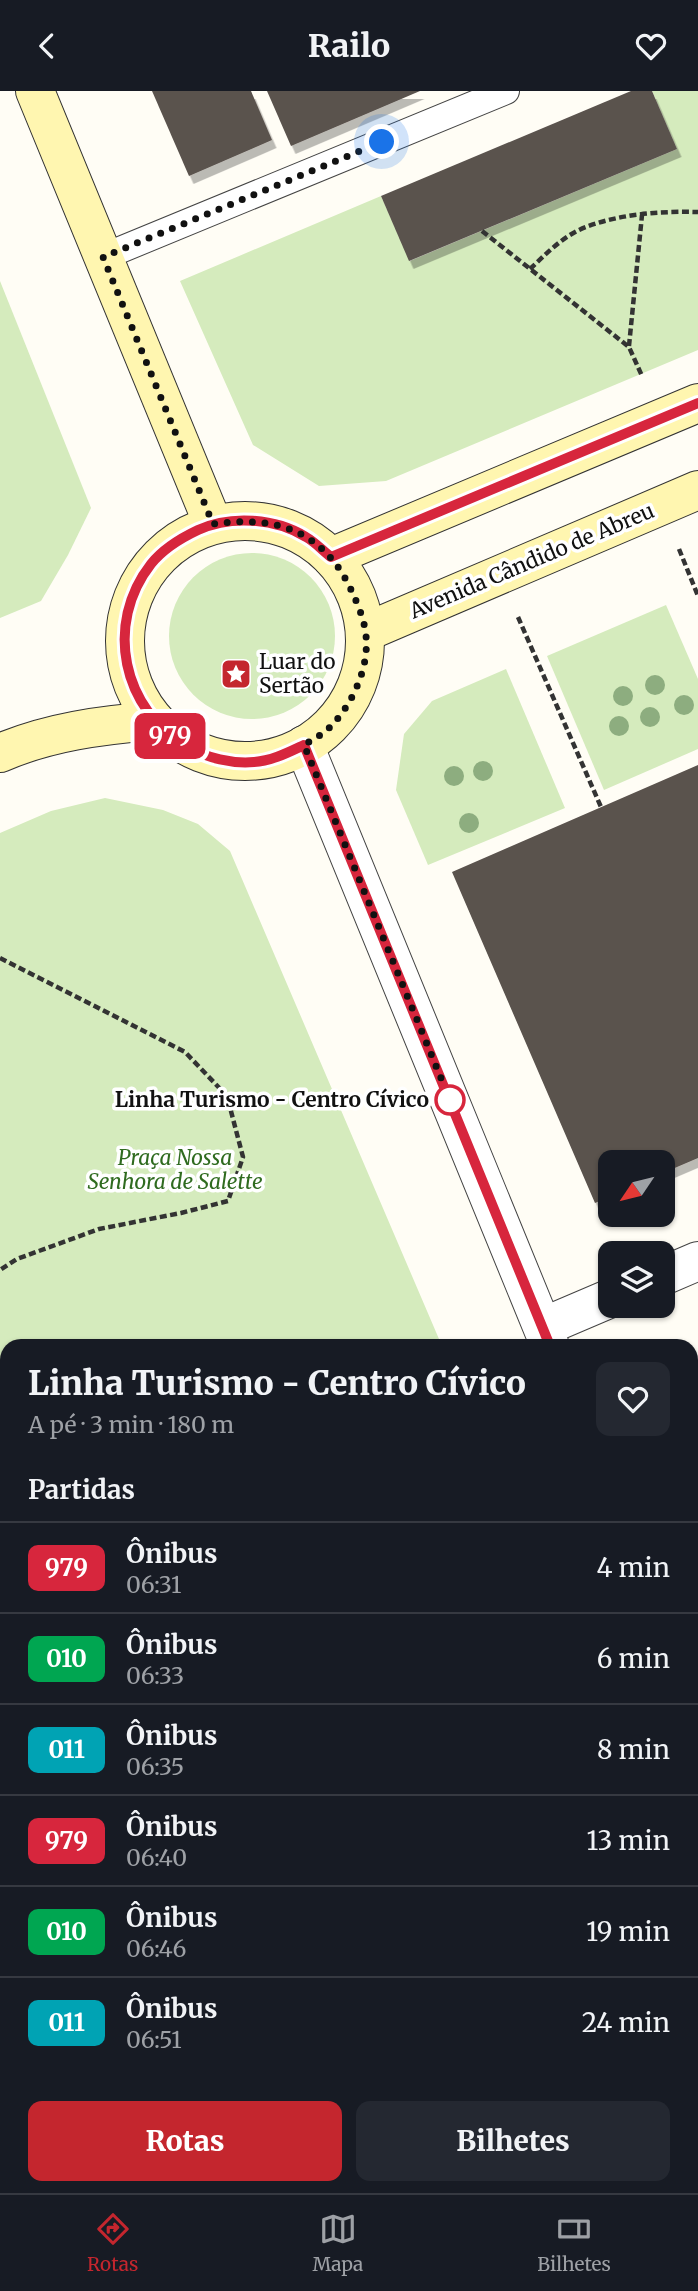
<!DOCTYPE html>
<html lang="pt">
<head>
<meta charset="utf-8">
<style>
	:root { --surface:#171b24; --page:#242831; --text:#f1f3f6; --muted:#9ea1a6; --line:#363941; --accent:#c4262e }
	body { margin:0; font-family:Merriweather,serif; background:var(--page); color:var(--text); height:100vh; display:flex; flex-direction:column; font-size:26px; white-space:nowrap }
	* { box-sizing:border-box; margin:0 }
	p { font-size:23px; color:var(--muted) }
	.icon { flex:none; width:38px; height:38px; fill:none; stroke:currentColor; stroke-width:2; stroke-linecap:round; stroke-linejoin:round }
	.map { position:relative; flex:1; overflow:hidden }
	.details { position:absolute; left:0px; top:1248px; width:698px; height:856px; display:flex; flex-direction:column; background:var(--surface); border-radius:21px 21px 0 0; box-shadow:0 2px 5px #0004 }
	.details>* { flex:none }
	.badge { padding:0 14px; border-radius:10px; font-size:24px; line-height:46px }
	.needle { width:46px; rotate:235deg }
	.buttons { position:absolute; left:598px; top:1059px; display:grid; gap:14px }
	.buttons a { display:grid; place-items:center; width:77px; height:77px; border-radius:14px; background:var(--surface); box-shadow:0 2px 5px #0004; font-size:35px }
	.you { position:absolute; width:35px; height:35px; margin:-18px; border:5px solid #fff; border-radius:50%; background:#1a73e8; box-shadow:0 0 0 10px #1a73e833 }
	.map>.badge { position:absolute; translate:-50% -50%; box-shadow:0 0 0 4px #fff }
	h2 { padding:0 28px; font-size:26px; line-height:63px }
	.round { display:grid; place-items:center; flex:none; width:74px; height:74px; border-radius:14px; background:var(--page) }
	.summary { display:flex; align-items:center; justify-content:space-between; height:119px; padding:0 28px }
	h1 { font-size:33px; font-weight:800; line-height:52px }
	.cta { display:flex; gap:14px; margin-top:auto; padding:14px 28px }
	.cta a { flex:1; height:80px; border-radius:14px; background:var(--accent); color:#fff; font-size:28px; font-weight:800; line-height:80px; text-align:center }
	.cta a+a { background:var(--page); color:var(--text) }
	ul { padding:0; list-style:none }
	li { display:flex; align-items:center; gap:21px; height:91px; padding:0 28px; border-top:2px solid var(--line) }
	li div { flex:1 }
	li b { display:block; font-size:26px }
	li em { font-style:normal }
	li .badge { min-width:77px; font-weight:700; text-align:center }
	header { display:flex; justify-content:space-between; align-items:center; height:91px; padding:0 28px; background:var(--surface); font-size:32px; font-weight:800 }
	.tabs { display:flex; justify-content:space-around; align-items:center; height:98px; border-top:2px solid var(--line); background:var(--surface); font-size:19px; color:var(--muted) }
	.tabs a { display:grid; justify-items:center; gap:4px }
	.tabs .selected { color:var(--accent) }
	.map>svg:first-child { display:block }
</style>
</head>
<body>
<header><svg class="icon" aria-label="back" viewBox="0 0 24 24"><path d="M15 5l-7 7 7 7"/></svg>Railo<svg class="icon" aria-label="heart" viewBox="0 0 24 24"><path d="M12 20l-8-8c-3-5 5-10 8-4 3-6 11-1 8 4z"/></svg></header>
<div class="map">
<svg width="698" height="2102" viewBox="0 0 698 2102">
	<defs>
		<filter id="shadow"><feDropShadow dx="4.5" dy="8" stdDeviation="0" flood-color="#0004"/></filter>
	</defs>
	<rect width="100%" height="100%" fill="#fffdf5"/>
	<g fill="#d5ebbd">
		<polygon points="652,0 698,0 698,259 386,390 319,395 253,354 180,190 381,105 410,170 677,58"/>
		<polygon points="0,190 91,417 68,464 41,510 0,527"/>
		<circle cx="252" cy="545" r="83"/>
		<polygon points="666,514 698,588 698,658 604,699 547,565"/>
		<polygon points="506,578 565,717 428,774 396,699 404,643 432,610"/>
		<polygon points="105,707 163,719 198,733 230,760 442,1255 7,1255 7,2096 457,2097 448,2102 0,2102 0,742 51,720"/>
		<polygon points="691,1835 698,1851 698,1922 691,1934"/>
	</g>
	<g fill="#5a524d" filter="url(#shadow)">
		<polygon points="152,0 251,0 272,49 189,85"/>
		<polygon points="267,0 420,0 291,55"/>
		<polygon points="631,0 652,0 677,58 409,170 381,105"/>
		<polygon points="698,674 698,1067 663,1082 663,1071 611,1071 611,1105 595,1112 452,781"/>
		<polygon points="0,1821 7,1839 7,1915 0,1918"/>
		<polygon points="7,2092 7,2096 119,2096 121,2102 0,2102 0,2095"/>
	</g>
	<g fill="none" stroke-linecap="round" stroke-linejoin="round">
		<g stroke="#444" stroke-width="28">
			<polyline id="service" points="103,166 506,0"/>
		</g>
		<g stroke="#444" stroke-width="40">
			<g id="minor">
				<polyline points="663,1185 698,1170"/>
				<polyline points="543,1236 611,1207"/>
			</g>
		</g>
		<g stroke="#444" stroke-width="40">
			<g id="tertiary">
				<polyline points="304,654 550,1255"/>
				<polyline points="691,1599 698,1616"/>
				<polyline points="691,2014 698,2010"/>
				<polyline points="550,2102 559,2096"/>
			</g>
		</g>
		<g stroke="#333" stroke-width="40">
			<g id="secondary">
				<polyline points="35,0 213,433"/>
				<circle cx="245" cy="550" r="120"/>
				<polyline points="331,466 698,312"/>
				<polyline points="366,541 698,399"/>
				<path d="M0 662C49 641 101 634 154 630"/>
			</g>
		</g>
		<g stroke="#333" stroke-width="4.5" stroke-dasharray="7 3.5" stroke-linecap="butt">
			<polyline points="482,140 629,256 642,285"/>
			<path d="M530 178C546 163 564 144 586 136 620 123 661 120 698 121"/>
			<polyline points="629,255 642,124"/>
			<polyline points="679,458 698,505"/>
			<polyline points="518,526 601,716"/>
			<polyline points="0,867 185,961 227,1005 243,1066 228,1110 181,1122 99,1138 17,1168 0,1179"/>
		</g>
		<use href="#service" stroke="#fff" stroke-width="26"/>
		<use href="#minor" stroke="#fff" stroke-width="38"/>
		<use href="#tertiary" stroke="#fff" stroke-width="38"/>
		<use href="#secondary" stroke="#fff6b0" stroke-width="38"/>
	</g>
	<g fill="#8dad7f">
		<circle cx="655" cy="594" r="10"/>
		<circle cx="623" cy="605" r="10"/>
		<circle cx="684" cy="614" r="10"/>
		<circle cx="650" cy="626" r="10"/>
		<circle cx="619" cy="635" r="10"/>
		<circle cx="483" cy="680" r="10"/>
		<circle cx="454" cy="685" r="10"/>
		<circle cx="469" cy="732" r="10"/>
	</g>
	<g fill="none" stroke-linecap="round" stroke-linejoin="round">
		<g stroke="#fff" stroke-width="16">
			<path id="line" d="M550 1255 304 654C289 661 272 670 254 671 232 673 207 667 188 656 122 619 104 533 151 473 163 458 181 447 198 439 231 424 275 427 306 446 315 451 323 460 331 466L698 312"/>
		</g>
		<use href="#line" stroke="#d7263d" stroke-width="10"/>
		<path stroke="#111" stroke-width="7" stroke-dasharray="0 12.6" d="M382 51 103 166 213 433C245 429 278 429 306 446 328 459 343 480 353 503 358 514 363 526 365 538 372 573 352 616 327 639 320 645 312 649 304 654L450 1009"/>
	</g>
	<defs>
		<g id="sight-square" transform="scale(1.575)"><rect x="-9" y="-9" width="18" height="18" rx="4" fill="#c4262e" stroke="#fff"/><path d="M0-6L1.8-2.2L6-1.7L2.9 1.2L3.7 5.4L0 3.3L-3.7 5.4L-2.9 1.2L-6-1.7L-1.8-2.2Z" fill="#fff"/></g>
	</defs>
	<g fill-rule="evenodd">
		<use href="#sight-square" x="236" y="583"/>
	</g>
	<circle fill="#fff" stroke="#d7263d" stroke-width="3.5" cx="450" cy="1009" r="14"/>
	<g text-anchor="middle" stroke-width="7" stroke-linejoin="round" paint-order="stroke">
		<g font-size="21" fill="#111" stroke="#fff">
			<text transform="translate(532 470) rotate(-23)" y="7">Avenida Cândido de Abreu</text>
		</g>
		<g font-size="21" fill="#111" stroke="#fff" text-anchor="start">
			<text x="259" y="578">Luar do<tspan x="259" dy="24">Sertão</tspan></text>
		</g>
		<g font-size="21" font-weight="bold" fill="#111" stroke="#fff" text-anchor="end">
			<text x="429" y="1016">Linha Turismo - Centro Cívico</text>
		</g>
		<g font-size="21" font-style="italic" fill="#2f6b1f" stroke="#fff">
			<text x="175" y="1074">Praça Nossa<tspan x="175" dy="24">Senhora de Salette</tspan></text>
		</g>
	</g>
</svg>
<div class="buttons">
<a><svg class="needle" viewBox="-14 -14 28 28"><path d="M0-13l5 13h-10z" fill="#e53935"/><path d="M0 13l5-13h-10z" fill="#9ea1a6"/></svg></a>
<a><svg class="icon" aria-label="layers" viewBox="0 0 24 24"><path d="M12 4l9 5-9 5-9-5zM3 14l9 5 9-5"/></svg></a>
</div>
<div class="you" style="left:382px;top:51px"></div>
<b class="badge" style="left:170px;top:645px;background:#d7263d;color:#fff">979</b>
<section class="details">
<div class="summary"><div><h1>Linha Turismo - Centro Cívico</h1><p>A pé · 3 min · 180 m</p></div><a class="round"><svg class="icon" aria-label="heart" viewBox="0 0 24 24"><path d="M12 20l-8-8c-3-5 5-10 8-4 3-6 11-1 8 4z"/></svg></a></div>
<h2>Partidas</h2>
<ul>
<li><span class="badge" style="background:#d7263d;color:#fff">979</span><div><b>Ônibus</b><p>06:31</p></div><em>4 min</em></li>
<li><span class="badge" style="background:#00a651;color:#fff">010</span><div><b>Ônibus</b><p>06:33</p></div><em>6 min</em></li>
<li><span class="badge" style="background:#00a3b4;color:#fff">011</span><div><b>Ônibus</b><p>06:35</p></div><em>8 min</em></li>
<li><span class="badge" style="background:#d7263d;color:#fff">979</span><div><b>Ônibus</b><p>06:40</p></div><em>13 min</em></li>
<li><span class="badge" style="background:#00a651;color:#fff">010</span><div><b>Ônibus</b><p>06:46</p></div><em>19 min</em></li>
<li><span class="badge" style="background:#00a3b4;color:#fff">011</span><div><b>Ônibus</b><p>06:51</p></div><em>24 min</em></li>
</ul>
<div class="cta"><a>Rotas</a><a>Bilhetes</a></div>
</section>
</div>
<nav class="tabs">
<a class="selected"><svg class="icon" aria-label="directions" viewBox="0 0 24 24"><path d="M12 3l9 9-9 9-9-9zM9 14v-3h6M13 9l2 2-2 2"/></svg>Rotas</a>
<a><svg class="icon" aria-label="map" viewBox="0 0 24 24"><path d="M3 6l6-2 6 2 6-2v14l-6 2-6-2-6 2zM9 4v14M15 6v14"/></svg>Mapa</a>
<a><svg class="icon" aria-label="tickets" viewBox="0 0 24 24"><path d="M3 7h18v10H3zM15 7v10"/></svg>Bilhetes</a>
</nav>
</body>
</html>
